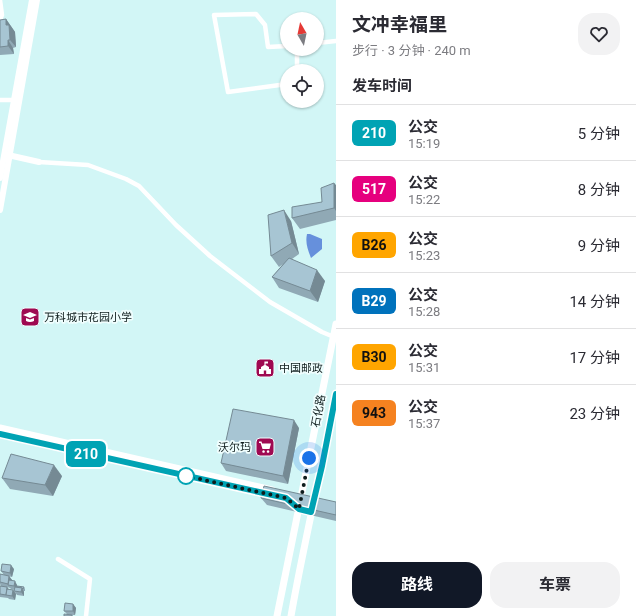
<!DOCTYPE html>
<html lang="zh">
<head>
<meta charset="utf-8">
<style>
	:root { --surface:#fff; --page:#f2f2f3; --text:#2b2b33; --muted:#7c7c81; --line:#e1e1e2; --accent:#111827 }
	body { margin:0; font-family:Roboto,"Noto Sans SC",sans-serif; background:var(--page); color:var(--text); height:100vh; display:flex; flex-direction:column; font-size:15px; white-space:nowrap }
	* { box-sizing:border-box; margin:0 }
	p { font-size:13px; color:var(--muted) }
	.icon { flex:none; width:22px; height:22px; fill:none; stroke:currentColor; stroke-width:2; stroke-linecap:round; stroke-linejoin:round }
	.map { position:relative; flex:1; overflow:hidden }
	.sheet { display:flex; flex-direction:column; background:var(--surface); width:300px }
	.sheet>* { flex:none }
	.badge { padding:0 8px; border-radius:6px; font-size:14px; line-height:26px }
	.needle { width:26px; rotate:351deg }
	.buttons { position:absolute; left:280px; top:12px; display:grid; gap:8px }
	.buttons a { display:grid; place-items:center; width:44px; height:44px; border-radius:50%; background:var(--surface); box-shadow:0 1px 3px #0004; font-size:20px }
	.you { position:absolute; width:20px; height:20px; margin:-10px; border:3px solid #fff; border-radius:50%; background:#1a73e8; box-shadow:0 0 0 6px #1a73e833 }
	.map>.badge { position:absolute; translate:-50% -50%; box-shadow:0 0 0 2px #fff }
	h2 { padding:0 16px; font-size:15px; line-height:36px }
	.round { display:grid; place-items:center; flex:none; width:42px; height:42px; border-radius:16px; background:var(--page) }
	.head { display:flex; align-items:center; justify-content:space-between; height:68px; padding:0 16px }
	h1 { font-size:19px; font-weight:700; line-height:30px }
	.button { display:flex; gap:8px; margin-top:auto; padding:8px 16px }
	.button a { flex:1; height:46px; border-radius:16px; background:var(--accent); color:#fff; font-size:16px; font-weight:700; line-height:46px; text-align:center }
	.button a+a { background:var(--page); color:var(--text) }
	ul { padding:0; list-style:none }
	li { display:flex; align-items:center; gap:12px; height:56px; padding:0 16px; border-top:1px solid var(--line) }
	li div { flex:1 }
	li b { display:block; font-size:15px }
	li em { font-style:normal }
	li .badge { min-width:44px; font-weight:700; text-align:center }
	main { display:flex; flex:1; min-height:0 }
	.map>svg:first-child { display:block }
</style>
</head>
<body>
<main>
<div class="map">
<svg width="336" height="616" viewBox="0 0 336 616">
	<rect width="100%" height="100%" fill="#d2f6f6"/>
	<path fill="#6690dc" d="M307 234H310L322 239V249L311 258C308 250 305 243 307 234Z"/>
	<g fill="none" stroke-linecap="round" stroke-linejoin="round">
		<g stroke="#fff" stroke-width="4.5">
			<polyline points="0,20 2,15 0,0"/>
			<polyline points="317,43 336,41"/>
			<polyline points="287,46 268,47 265,25 256,14 214,15 228,92 287,84"/>
			<polyline points="297,71 297,49"/>
			<polyline points="0,100 16,100"/>
			<polyline points="39,162 88,165 126,179 139,186 176,225 210,256 270,302 322,332 334,337"/>
			<polyline points="58,559 90,579 86,616"/>
		</g>
		<g stroke="#fff" stroke-width="6">
			<polyline points="8,155 39,162"/>
			<polyline points="0,178 32,0"/>
			<polyline points="0,210 37,0"/>
		</g>
		<g stroke="#fff" stroke-width="7">
			<polyline points="0,428 272,490"/>
			<polyline points="0,434 272,495"/>
			<polyline points="277,616 336,324"/>
			<path d="M291 616C304 542 322 468 336 394"/>
		</g>
	</g>
	<g fill="#90a9b5">
		<polygon points="6,19 15,32 16,47 13,48 14,54 0,55 0,20"/>
		<polygon points="336,185 336,220 300,229 292,218 322,202"/>
		<polygon points="291,221 299,254 292,259 325,281 318,302 279,288 272,277 283,264 279,267 271,256"/>
		<polygon points="299,428 288,484 226,471 221,463"/>
		<polygon points="62,476 53,496 10,489 2,478"/>
		<polygon points="261,498 336,502 336,521 267,505"/>
		<polygon points="14,569 12,577 4,575 1,571"/>
		<polygon points="0,576 9,576 12,580 17,585 17,586 24,587 25,589 25,591 24,591 24,596 17,595 14,591 14,590 11,589 10,588 7,587 9,590 13,590 16,594 15,600 9,599 8,598 0,597 0,586 1,586 0,584"/>
		<polygon points="73,604 76,608 75,615 72,615 73,616 67,614 64,611"/>
	</g>
	<g fill="#758a94">
		<polygon points="6,19 15,32 16,47 10,40 6,25"/>
		<polygon points="8,40 13,48 14,54 8,46"/>
		<polygon points="334,183 336,185 336,211 334,208"/>
		<polygon points="284,210 291,221 299,254 292,243"/>
		<polygon points="317,270 325,281 318,302 310,291"/>
		<polygon points="294,420 299,428 288,484 283,476"/>
		<polygon points="54,465 62,476 53,496 45,485"/>
		<polygon points="11,565 14,569 12,577 10,573"/>
		<polygon points="9,576 12,580 11,586 9,585 8,584"/>
		<polygon points="15,581 17,585 16,590 14,586"/>
		<polygon points="7,587 10,591 6,595 8,598 6,595"/>
		<polygon points="22,588 24,592 24,596 21,592"/>
		<polygon points="13,590 16,594 15,600 12,596"/>
		<polygon points="73,604 76,608 75,615 73,611"/>
	</g>
	<g fill="#a7c5d3" stroke="#758a94">
		<polygon points="6,19 6,25 9,25 10,40 8,40 8,46 0,47 0,20"/>
		<polygon points="334,183 334,208 292,218 292,207 322,202 321,188"/>
		<polygon points="284,210 292,243 271,256 268,215"/>
		<polygon points="289,258 317,270 310,291 272,277"/>
		<polygon points="233,409 294,420 283,476 221,463"/>
		<polygon points="11,454 54,465 45,485 2,478"/>
		<polygon points="264,486 336,502 336,515 261,498"/>
		<polygon points="2,564 11,565 10,573 1,571"/>
		<polygon points="0,574 9,576 8,584 0,582"/>
		<polygon points="9,580 15,581 14,586 8,585"/>
		<polygon points="0,586 7,587 6,595 0,594"/>
		<polygon points="17,586 24,587 23,589 22,588 17,587"/>
		<polygon points="15,587 22,588 21,592 14,591"/>
		<polygon points="7,589 13,590 12,596 6,595"/>
		<polygon points="65,603 73,604 73,611 64,611"/>
		<polygon points="64,614 72,615 72,616 64,616"/>
	</g>
	<g fill="none" stroke-linecap="round" stroke-linejoin="round">
		<g stroke="#fff" stroke-width="9">
			<polyline id="line" points="0,434 286,498 299,509 311,512 322,466 336,394"/>
		</g>
		<use href="#line" stroke="#00a3b4" stroke-width="6"/>
		<polyline stroke="#0f1d1d" stroke-width="4" stroke-dasharray="0 7.2" points="186,476 286,498 299,509 309,458"/>
	</g>
	<defs>
		<g id="school-square" transform="scale(1)"><rect x="-9" y="-9" width="18" height="18" rx="4" fill="#9f0951" stroke="#f0fefe"/><path d="M0-5L7-2L0 1L-7-2ZM-4 1L0 2.5L4 1V4Q0 6-4 4Z" fill="#fff"/></g>
		<g id="civic-square" transform="scale(1)"><rect x="-9" y="-9" width="18" height="18" rx="4" fill="#9f0951" stroke="#f0fefe"/><path d="M-.6-6.5H3V-4.5H.6V-3L4-1V1h2V6H-6V1h2V-1L-.6-3ZM-1.2 2.5V6h2.4V2.5Z" fill="#fff"/></g>
		<g id="supermarket-square" transform="scale(1)"><rect x="-9" y="-9" width="18" height="18" rx="4" fill="#9f0951" stroke="#f0fefe"/><path d="M-6-5.5h2.5l.6 2H6L4.5 2H-2.5L-4.4-4H-6ZM-1.5 3.2a1.3 1.3 0 1 0 .1 0ZM3 3.2a1.3 1.3 0 1 0 .1 0Z" fill="#fff"/></g>
	</defs>
	<g fill-rule="evenodd">
		<use href="#school-square" x="30" y="317"/>
		<use href="#civic-square" x="265" y="368"/>
		<use href="#supermarket-square" x="265" y="447"/>
	</g>
	<circle fill="#fff" stroke="#00a3b4" stroke-width="2" cx="186" cy="476" r="8"/>
	<g text-anchor="middle" stroke-width="3.5" stroke-linejoin="round" paint-order="stroke">
		<g font-size="11" fill="#0f1d1d" stroke="#f0fefe" text-anchor="start">
			<text x="44" y="321">万科城市花园小学</text>
			<text x="279" y="372">中国邮政</text>
			<text x="251" y="451" text-anchor="end">沃尔玛</text>
		</g>
		<g font-size="11" fill="#0f1d1d" stroke="#f0fefe">
			<text transform="translate(318 411) rotate(-79)" y="4">石化路</text>
		</g>
	</g>
</svg>
<div class="buttons">
<a><svg class="needle" viewBox="-14 -14 28 28"><path d="M0-13l5 13h-10z" fill="#e53935"/><path d="M0 13l5-13h-10z" fill="#7c7c81"/></svg></a>
<a><svg class="icon" aria-label="locate" viewBox="0 0 24 24"><circle cx="12" cy="12" r="6"/><path d="M12 2v4M12 18v4M2 12h4M18 12h4"/></svg></a>
</div>
<div class="you" style="left:309px;top:458px"></div>
<b class="badge" style="left:86px;top:454px;background:#00a3b4;color:#fff">210</b>
</div>
<section class="sheet">
<div class="head"><div><h1>文冲幸福里</h1><p>步行 · 3 分钟 · 240 m</p></div><a class="round"><svg class="icon" aria-label="heart" viewBox="0 0 24 24"><path d="M12 20l-8-8c-3-5 5-10 8-4 3-6 11-1 8 4z"/></svg></a></div>
<h2>发车时间</h2>
<ul>
<li><span class="badge" style="background:#00a3b4;color:#fff">210</span><div><b>公交</b><p>15:19</p></div><em>5 分钟</em></li>
<li><span class="badge" style="background:#e6007e;color:#fff">517</span><div><b>公交</b><p>15:22</p></div><em>8 分钟</em></li>
<li><span class="badge" style="background:#ffa500;color:#111">B26</span><div><b>公交</b><p>15:23</p></div><em>9 分钟</em></li>
<li><span class="badge" style="background:#0072bc;color:#fff">B29</span><div><b>公交</b><p>15:28</p></div><em>14 分钟</em></li>
<li><span class="badge" style="background:#ffa500;color:#111">B30</span><div><b>公交</b><p>15:31</p></div><em>17 分钟</em></li>
<li><span class="badge" style="background:#f58220;color:#111">943</span><div><b>公交</b><p>15:37</p></div><em>23 分钟</em></li>
</ul>
<div class="button"><a>路线</a><a>车票</a></div>
</section>
</main>
</body>
</html>
